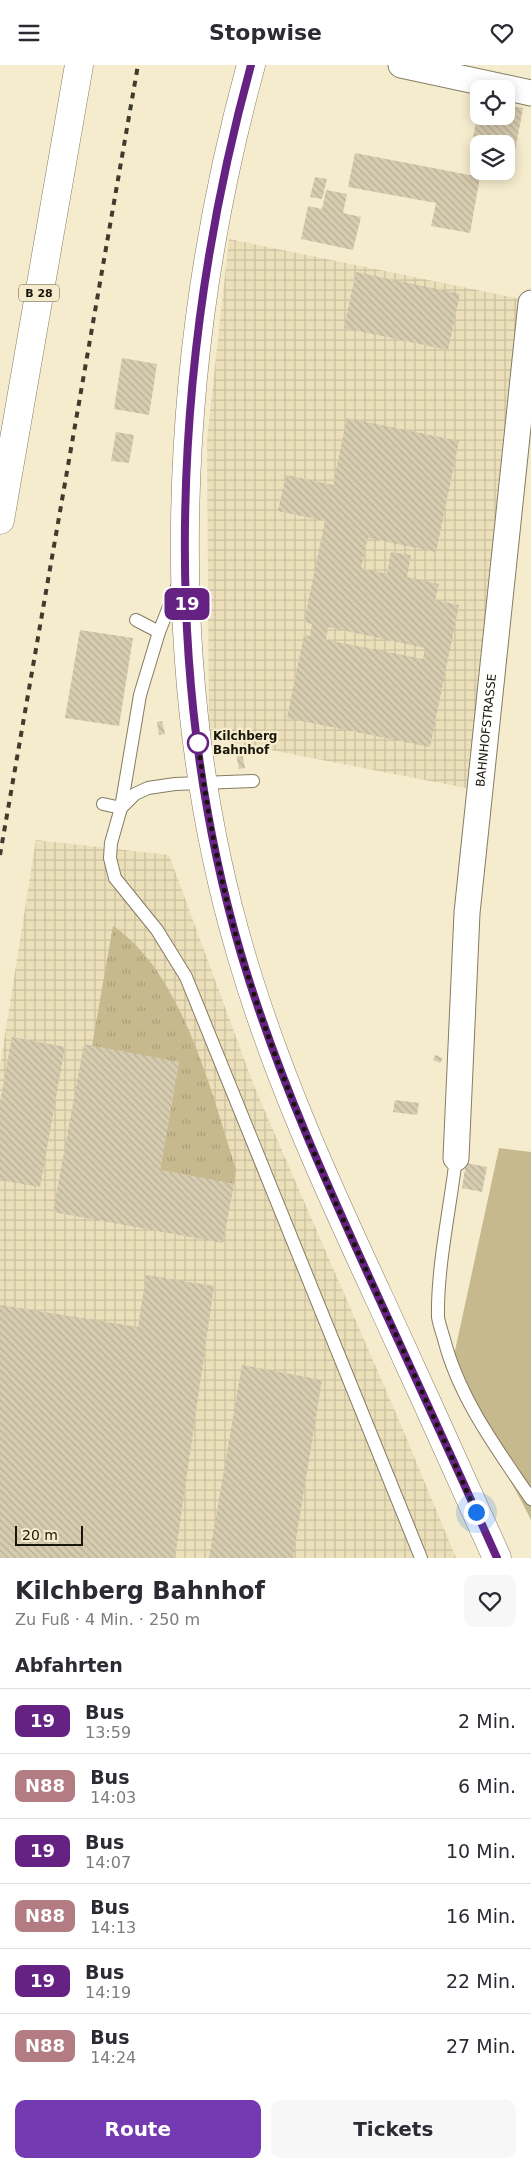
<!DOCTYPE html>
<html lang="de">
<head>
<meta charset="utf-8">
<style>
	:root { --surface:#fff; --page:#f7f7f7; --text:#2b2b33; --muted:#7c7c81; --line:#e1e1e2; --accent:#733ab1 }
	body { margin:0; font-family:"DejaVu Sans",sans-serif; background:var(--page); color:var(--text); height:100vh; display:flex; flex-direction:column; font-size:19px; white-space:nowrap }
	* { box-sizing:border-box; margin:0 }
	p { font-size:16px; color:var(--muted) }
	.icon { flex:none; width:28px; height:28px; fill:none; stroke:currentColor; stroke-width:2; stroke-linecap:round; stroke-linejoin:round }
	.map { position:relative; height:1493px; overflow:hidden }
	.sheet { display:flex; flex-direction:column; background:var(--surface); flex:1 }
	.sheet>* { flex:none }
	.badge { padding:0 10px; border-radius:8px; font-size:18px; line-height:32px }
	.tools { position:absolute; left:470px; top:15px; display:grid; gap:10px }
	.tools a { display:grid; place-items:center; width:45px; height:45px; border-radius:10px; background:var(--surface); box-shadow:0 2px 12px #0003; font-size:25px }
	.scale { position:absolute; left:15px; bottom:12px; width:68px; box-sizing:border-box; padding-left:5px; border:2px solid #18150a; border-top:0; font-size:14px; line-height:18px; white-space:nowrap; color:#18150a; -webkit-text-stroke:4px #f5ecce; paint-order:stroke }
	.you { position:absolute; width:25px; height:25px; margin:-12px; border:4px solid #fff; border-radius:50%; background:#1a73e8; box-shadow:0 0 0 8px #1a73e833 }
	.map>.badge { position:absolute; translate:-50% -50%; box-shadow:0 0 0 2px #fff }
	h2 { padding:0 15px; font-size:19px; line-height:45px }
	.round { display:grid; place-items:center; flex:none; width:52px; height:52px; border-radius:10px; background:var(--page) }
	.headline { display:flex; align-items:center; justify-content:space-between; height:85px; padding:0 15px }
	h1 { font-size:24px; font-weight:600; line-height:38px }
	.cta { display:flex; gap:10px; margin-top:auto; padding:10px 15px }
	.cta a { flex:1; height:58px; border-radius:10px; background:var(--accent); color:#fff; font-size:20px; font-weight:600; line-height:58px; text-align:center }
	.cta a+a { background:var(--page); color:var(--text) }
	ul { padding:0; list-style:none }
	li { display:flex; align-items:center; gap:15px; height:65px; padding:0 15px; border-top:1px solid var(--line) }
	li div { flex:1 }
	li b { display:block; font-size:19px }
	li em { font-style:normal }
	li .badge { min-width:55px; font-weight:700; text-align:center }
	header { display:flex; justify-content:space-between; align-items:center; height:65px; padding:0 15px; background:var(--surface); font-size:22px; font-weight:600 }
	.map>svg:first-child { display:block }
</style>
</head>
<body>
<header><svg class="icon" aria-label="menu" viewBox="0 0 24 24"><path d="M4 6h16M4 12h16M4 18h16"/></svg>Stopwise<svg class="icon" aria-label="heart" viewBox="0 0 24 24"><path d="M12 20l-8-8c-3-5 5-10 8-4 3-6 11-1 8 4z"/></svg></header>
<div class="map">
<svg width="531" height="1493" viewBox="0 0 531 1493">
	<defs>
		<pattern id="industrial-grid" width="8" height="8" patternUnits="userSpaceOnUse" patternTransform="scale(1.25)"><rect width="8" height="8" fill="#ece0bb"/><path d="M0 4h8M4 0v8" fill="none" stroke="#cabf9f"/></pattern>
		<pattern id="grass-tufts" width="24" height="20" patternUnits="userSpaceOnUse" patternTransform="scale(1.25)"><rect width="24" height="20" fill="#c6b98e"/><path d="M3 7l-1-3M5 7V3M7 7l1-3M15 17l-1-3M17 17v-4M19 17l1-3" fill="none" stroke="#a99e79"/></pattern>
		<pattern id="building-back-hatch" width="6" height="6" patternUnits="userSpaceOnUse" patternTransform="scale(1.25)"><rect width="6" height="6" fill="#d6ccb0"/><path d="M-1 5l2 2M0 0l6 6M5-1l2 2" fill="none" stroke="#b7ae96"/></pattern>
	</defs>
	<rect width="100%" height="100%" fill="#f5ecce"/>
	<g fill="url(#industrial-grid)">
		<polygon points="229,174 521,234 471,724 209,673 207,374"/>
		<polygon points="36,775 169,790 254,1021 401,1360 456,1493 0,1493 0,1001"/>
	</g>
	<path fill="url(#grass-tufts)" d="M113 861C183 908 211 1027 236 1104L234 1119 160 1105 179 997 92 981Z"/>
	<path fill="#c6b98e" d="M499 1083 531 1087V1455C505 1402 471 1354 445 1301L453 1295Z"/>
	<g fill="url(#building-back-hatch)" fill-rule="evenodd">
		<polygon points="506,40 523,43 513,97 506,96 506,79 479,79 479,91 470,89 477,51 506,51"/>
		<polygon points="355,88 480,112 470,168 431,161 436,138 348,122"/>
		<polygon points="315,112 327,114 322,134 310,132"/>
		<polygon points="326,125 347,129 343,148 361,152 353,185 301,174 308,141 322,144"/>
		<polygon points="356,207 460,229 448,285 344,263"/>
		<polygon points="122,293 157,299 149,350 114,344"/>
		<path d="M347 353 459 376 436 487 368 473 361 503 387 509 391 487 411 490 407 512 439 519 435 535 459 540 430 682 287 653 304 570 310 571 312 559 304 557 325 456 278 446 286 410 333 420ZM328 562 425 583 423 594 326 575Z"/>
		<polygon points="116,367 134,370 129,398 111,396"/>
		<polygon points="80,565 133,573 119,661 65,653"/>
		<polygon points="162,656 165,669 159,670 157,657"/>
		<polygon points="242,688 245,703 239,704 236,689"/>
		<polygon points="12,972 65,982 40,1122 0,1115 0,1038"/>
		<polygon points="84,979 179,997 160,1105 234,1119 223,1178 53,1147"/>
		<polygon points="435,990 443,993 440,998 433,995"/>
		<polygon points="395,1035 419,1038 417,1050 393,1047"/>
		<polygon points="466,1098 487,1102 482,1127 462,1123"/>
		<polygon points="146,1210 214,1221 175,1493 0,1493 0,1240 138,1262"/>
		<polygon points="242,1300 322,1315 293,1493 209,1493"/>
	</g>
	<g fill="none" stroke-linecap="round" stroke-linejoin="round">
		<g stroke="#857c62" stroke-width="14">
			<g id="lane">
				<polyline points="136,555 159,567"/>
				<polyline points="253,716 175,719 148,723 135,729 121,743 111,778 110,793 115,813 157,865 186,912 421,1493"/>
				<polyline points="103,739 121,743 140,630 159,567 178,519"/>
				<path d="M456 1093C450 1144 437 1202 438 1252 439 1259 442 1267 444 1274 459 1333 497 1384 531 1434"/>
			</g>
		</g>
		<g stroke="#857c62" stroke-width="27">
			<g id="street">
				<polyline points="401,0 531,28"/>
				<path id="s1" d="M456 1093 467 848 531 238"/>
			</g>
		</g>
		<g stroke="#857c62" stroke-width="29">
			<path id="secondary" d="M251 0C173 285 157 603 241 889 276 1009 328 1123 381 1237 420 1322 459 1408 497 1493"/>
		</g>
		<g stroke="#857c62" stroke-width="29">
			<polyline id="primary" points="0,455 79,0"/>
		</g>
		<use href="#lane" stroke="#fff" stroke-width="12"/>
		<use href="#street" stroke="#fff" stroke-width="25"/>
		<use href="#secondary" stroke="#fff" stroke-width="28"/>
		<use href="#primary" stroke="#fff" stroke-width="28"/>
		<polyline stroke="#403c2d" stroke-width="4" stroke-dasharray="6 6" stroke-linecap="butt" points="0,790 138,0"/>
	</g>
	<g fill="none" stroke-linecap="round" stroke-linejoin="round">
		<g stroke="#fff" stroke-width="11">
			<path id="line" d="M251 0C173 285 157 603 241 889 278 1014 333 1133 387 1251 424 1331 461 1412 497 1493"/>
		</g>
		<use href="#line" stroke="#652282" stroke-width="8"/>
		<path stroke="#18150a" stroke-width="5" stroke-dasharray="0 9" d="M198 678 197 672C207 745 220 818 241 888 278 1013 332 1132 387 1250 417 1316 447 1381 476 1447"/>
	</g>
	<circle fill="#fff" stroke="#652282" stroke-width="2.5" cx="198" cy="678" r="10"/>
	<g text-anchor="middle" stroke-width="4.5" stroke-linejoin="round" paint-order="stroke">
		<rect fill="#f5ecce" stroke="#5a5645" stroke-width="1" x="19" y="219.5" width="40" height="17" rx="4"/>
		<g font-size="11" font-weight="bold" fill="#18150a">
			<text x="39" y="232">B 28</text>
		</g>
		<g font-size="12" fill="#18150a" stroke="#f5ecce">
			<text dy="4" stroke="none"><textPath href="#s1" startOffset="429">BAHNHOFSTRASSE</textPath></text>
		</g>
		<g font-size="12" font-weight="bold" fill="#18150a" stroke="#f5ecce" text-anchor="start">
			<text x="213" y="675">Kilchberg<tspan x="213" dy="14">Bahnhof</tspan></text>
		</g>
	</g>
</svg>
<div class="tools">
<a><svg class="icon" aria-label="locate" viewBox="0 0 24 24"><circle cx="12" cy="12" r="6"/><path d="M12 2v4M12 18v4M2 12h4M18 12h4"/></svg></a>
<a><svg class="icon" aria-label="layers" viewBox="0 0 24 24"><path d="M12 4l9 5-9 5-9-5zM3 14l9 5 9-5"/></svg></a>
</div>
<div class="scale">20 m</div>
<div class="you" style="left:476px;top:1447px"></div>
<b class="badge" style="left:187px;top:539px;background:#652282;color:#fff">19</b>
</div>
<section class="sheet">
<div class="headline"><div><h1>Kilchberg Bahnhof</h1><p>Zu Fuß · 4 Min. · 250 m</p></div><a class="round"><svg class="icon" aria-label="heart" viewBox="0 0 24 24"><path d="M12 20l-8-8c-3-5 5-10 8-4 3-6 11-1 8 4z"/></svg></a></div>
<h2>Abfahrten</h2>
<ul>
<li><span class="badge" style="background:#652282;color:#fff">19</span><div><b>Bus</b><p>13:59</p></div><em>2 Min.</em></li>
<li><span class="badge" style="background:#b37b82;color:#fff">N88</span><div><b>Bus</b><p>14:03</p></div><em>6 Min.</em></li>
<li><span class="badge" style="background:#652282;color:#fff">19</span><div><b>Bus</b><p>14:07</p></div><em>10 Min.</em></li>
<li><span class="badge" style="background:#b37b82;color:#fff">N88</span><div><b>Bus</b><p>14:13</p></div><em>16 Min.</em></li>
<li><span class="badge" style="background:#652282;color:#fff">19</span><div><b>Bus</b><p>14:19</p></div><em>22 Min.</em></li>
<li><span class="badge" style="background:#b37b82;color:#fff">N88</span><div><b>Bus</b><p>14:24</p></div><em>27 Min.</em></li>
</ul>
<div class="cta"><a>Route</a><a>Tickets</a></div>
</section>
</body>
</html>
